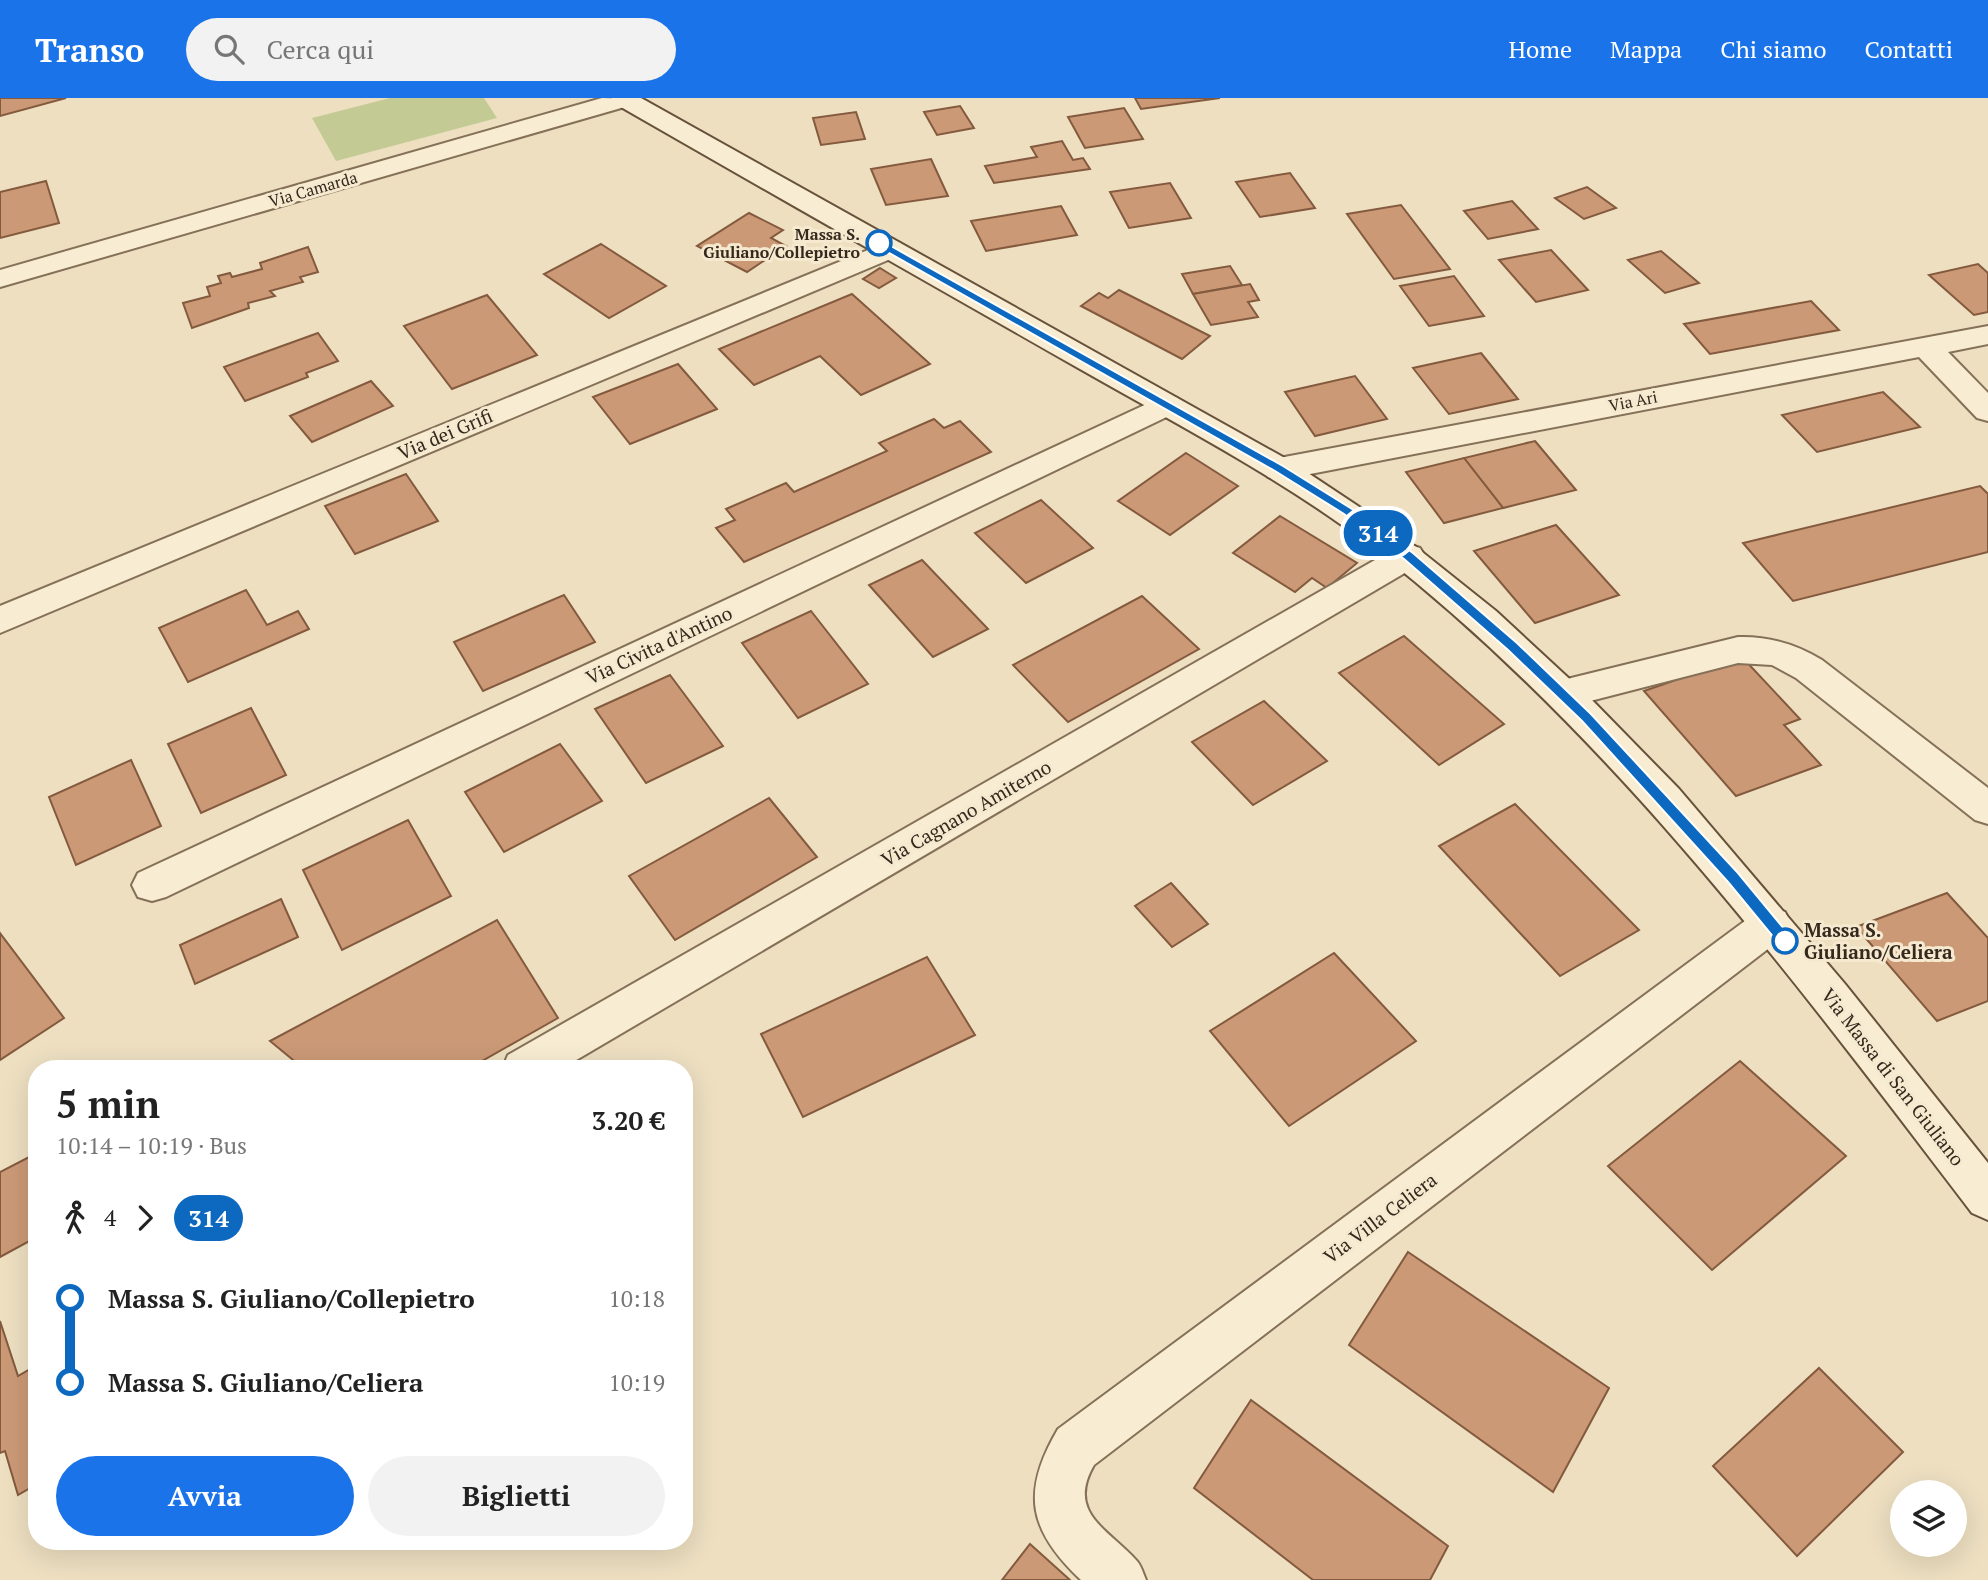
<!DOCTYPE html>
<html lang="it">
<head>
<meta charset="utf-8">
<style>
	:root { --surface:#fff; --page:#f2f2f2; --text:#222; --muted:#767676; --accent:#1a73e8 }
	body { margin:0; font-family:"PT Serif",serif; background:var(--page); color:var(--text); height:100vh; display:flex; flex-direction:column; font-size:26px; white-space:nowrap }
	* { box-sizing:border-box; margin:0 }
	p { font-size:23px; color:var(--muted) }
	.icon { flex:none; width:38px; height:38px; fill:none; stroke:currentColor; stroke-width:2; stroke-linecap:round; stroke-linejoin:round }
	.map { position:relative; flex:1; overflow:hidden }
	.sheet { position:absolute; left:28px; top:962px; width:665px; height:490px; display:flex; flex-direction:column; background:var(--surface); border-radius:28px; box-shadow:0 7px 28px #0002 }
	.sheet>* { flex:none }
	.badge { padding:0 14px; border-radius:23px; font-size:24px; line-height:46px }
	.buttons { position:absolute; left:1890px; top:1382px; display:grid; gap:14px }
	.buttons a { display:grid; place-items:center; width:77px; height:77px; border-radius:50%; background:var(--surface); box-shadow:0 7px 28px #0002; font-size:35px }
	.map>.badge { position:absolute; translate:-50% -50%; box-shadow:0 0 0 4px #fff }
	.legs { display:flex; align-items:center; gap:10px; height:77px; padding:0 28px; font-size:23px }
	.legs p { margin-inline-start:auto }
	.headline { display:flex; align-items:center; justify-content:space-between; height:119px; padding:0 28px }
	h1 { font-size:38px; font-weight:700; line-height:52px }
	.primary-button { display:flex; gap:14px; margin-top:auto; padding:14px 28px }
	.primary-button a { flex:1; height:80px; border-radius:42px; background:var(--accent); color:#fff; font-size:28px; font-weight:700; line-height:80px; text-align:center }
	.primary-button a+a { background:var(--page); color:var(--text) }
	ul { padding:0 28px; list-style:none }
	li { display:flex; align-items:center; gap:24px; height:84px; font-size:26px }
	li i { display:grid; place-items:center; width:10px; height:100%; margin:0 9px; background:currentColor }
	li i::after { content:''; width:18px; height:18px; margin:-9px; border:5px solid; border-radius:50%; background:var(--surface) }
	li p { margin-inline-start:auto }
	li:first-child i { background:linear-gradient(#0000 50%,currentColor 0) }
	li:last-child i { background:linear-gradient(currentColor 50%,#0000 0) }
	header { display:flex; align-items:center; gap:42px; box-sizing:border-box; height:98px; padding:0 35px; background:var(--accent); color:#fff }
	header strong { font-size:33px }
	nav { display:flex; gap:38px; margin-inline-start:auto; font-size:24px }
	.search { width:490px; height:63px; background:var(--page); display:flex; align-items:center; gap:18px; box-sizing:border-box; padding:0 24px; border-radius:38px; color:var(--muted); font-size:26px }
	.map>svg:first-child { display:block }
</style>
</head>
<body>
<header>
<strong>Transo</strong>
<div class="search"><svg class="icon" aria-label="search" viewBox="0 0 24 24"><circle cx="10" cy="10" r="6"/><path d="M15 15l6 6"/></svg>Cerca qui</div>
<nav><a>Home</a><a>Mappa</a><a>Chi siamo</a><a>Contatti</a></nav>
</header>
<div class="map">
<svg width="1988" height="1482" viewBox="0 0 1988 1482">
	<rect width="100%" height="100%" fill="#eddfc0"/>
	<polygon fill="#c4ca94" points="390,0 484,0 497,20 336,63 312,20"/>
	<g fill="#cb9976" stroke="#845a3e" stroke-width="2">
		<polygon points="0,0 66,0 0,18"/>
		<polygon points="1135,0 1220,0 1141,11"/>
		<polygon points="960,8 974,30 937,37 924,14"/>
		<polygon points="1124,10 1143,41 1085,50 1068,19"/>
		<polygon points="856,14 865,41 821,47 813,20"/>
		<polygon points="1062,43 1073,62 1083,60 1090,71 994,85 985,68 1037,59 1031,49"/>
		<polygon points="931,61 948,98 886,107 871,71"/>
		<polygon points="1290,75 1315,110 1260,119 1236,84"/>
		<polygon points="46,83 59,125 0,140 0,94"/>
		<polygon points="1170,85 1191,120 1129,130 1110,94"/>
		<polygon points="1587,89 1616,110 1584,121 1555,100"/>
		<polygon points="1512,103 1538,131 1488,141 1464,113"/>
		<polygon points="1401,107 1450,171 1394,181 1347,116"/>
		<polygon points="1061,108 1077,137 986,153 971,123"/>
		<polygon points="749,115 783,132 771,140 786,148 747,174 697,148"/>
		<polygon points="601,146 666,188 609,220 544,176"/>
		<polygon points="308,149 318,174 300,179 303,184 270,193 275,198 248,205 249,210 192,230 183,205 210,198 207,189 221,185 218,178 230,175 232,179 262,171 260,165"/>
		<polygon points="1551,152 1588,192 1536,204 1499,162"/>
		<polygon points="1661,153 1699,185 1665,195 1628,162"/>
		<polygon points="1978,166 1988,175 1988,214 1974,217 1929,177"/>
		<polygon points="1230,168 1242,187 1193,196 1182,176"/>
		<polygon points="880,170 896,180 879,190 863,181"/>
		<polygon points="1454,178 1484,218 1429,228 1400,188"/>
		<polygon points="1250,186 1259,202 1248,204 1258,219 1211,227 1193,196"/>
		<polygon points="1119,192 1210,238 1182,261 1081,208 1099,195 1108,200"/>
		<polygon points="852,196 930,266 861,297 820,258 754,287 719,251"/>
		<polygon points="487,197 537,257 452,291 404,228"/>
		<polygon points="1811,203 1839,232 1710,256 1684,226"/>
		<polygon points="318,235 338,263 306,275 308,279 245,303 224,269"/>
		<polygon points="1481,255 1518,301 1449,316 1413,270"/>
		<polygon points="678,266 717,311 630,346 593,299"/>
		<polygon points="1355,278 1387,321 1315,338 1285,294"/>
		<polygon points="371,283 393,308 312,344 290,318"/>
		<polygon points="1883,294 1920,329 1817,354 1782,317"/>
		<polygon points="934,321 944,330 960,323 991,354 744,464 716,430 735,422 726,411 786,385 794,394 887,353 879,345"/>
		<polygon points="1535,343 1576,392 1503,410 1464,360"/>
		<polygon points="1186,355 1238,388 1170,437 1118,403"/>
		<polygon points="1464,360 1503,410 1444,425 1406,374"/>
		<polygon points="406,376 438,423 355,456 325,408"/>
		<polygon points="1980,388 1988,396 1988,454 1793,503 1743,445"/>
		<polygon points="1041,402 1093,450 1026,485 975,435"/>
		<polygon points="1280,418 1357,465 1327,490 1312,480 1295,494 1233,455"/>
		<polygon points="1556,427 1619,497 1535,525 1474,453"/>
		<polygon points="922,462 988,531 933,559 869,487"/>
		<polygon points="246,492 267,527 298,513 309,531 188,584 159,530"/>
		<polygon points="564,497 595,544 483,593 454,544"/>
		<polygon points="1142,498 1199,551 1068,624 1013,567"/>
		<polygon points="811,513 868,586 798,620 742,545"/>
		<polygon points="1404,538 1504,626 1439,667 1339,575"/>
		<polygon points="1742,559 1800,621 1784,627 1821,667 1736,698 1644,593"/>
		<polygon points="670,577 723,648 646,685 595,611"/>
		<polygon points="1264,603 1327,663 1253,707 1192,644"/>
		<polygon points="251,610 286,677 201,715 168,646"/>
		<polygon points="560,646 602,703 504,754 465,694"/>
		<polygon points="131,662 161,728 76,767 49,699"/>
		<polygon points="769,700 817,759 675,842 629,778"/>
		<polygon points="1515,706 1639,832 1560,878 1439,748"/>
		<polygon points="408,722 451,798 342,852 303,772"/>
		<polygon points="1171,785 1208,826 1172,849 1135,808"/>
		<polygon points="1947,795 1988,840 1988,903 1937,923 1856,829"/>
		<polygon points="281,801 298,839 195,886 180,847"/>
		<polygon points="497,822 558,920 468,971 304,971 270,943"/>
		<polygon points="0,835 64,920 0,962"/>
		<polygon points="1334,855 1416,943 1289,1028 1210,933"/>
		<polygon points="927,859 975,937 803,1019 761,936"/>
		<polygon points="1740,963 1846,1058 1712,1172 1608,1068"/>
		<polygon points="37,1055 37,1139 0,1159 0,1074"/>
		<polygon points="1408,1154 1609,1290 1553,1394 1349,1247"/>
		<polygon points="0,1223 18,1278 37,1267 37,1386 18,1397 5,1353 0,1355"/>
		<polygon points="1819,1270 1903,1354 1797,1458 1713,1368"/>
		<polygon points="1251,1302 1448,1448 1430,1482 1313,1482 1194,1390"/>
		<polygon points="1030,1446 1070,1482 1002,1482"/>
	</g>
	<g fill="none" stroke-linecap="round" stroke-linejoin="round">
		<g stroke="#857058" stroke-width="4">
			<g id="street">
				<polygon points="602,0 638,1 635,6 0,189 0,172"/>
				<polygon points="890,143 900,145 904,151 900,157 0,535 0,508"/>
				<polygon points="1988,228 1988,246 1948,254 1988,295 1988,323 1977,320 1919,259 1279,382 1268,379 1263,371 1268,363 1279,360"/>
				<polygon points="1166,297 1177,300 1181,307 1177,314 166,799 152,803 138,799 132,787 138,775"/>
				<polygon points="1408,446 1420,450 1425,458 1420,466 561,971 502,971 508,957 1396,450"/>
				<path d="M1738 539C1768 538 1796 546 1822 562L1988 690V726L1975 722 1796 580 1772 567 1738 565 1563 610 1550 606 1545 596 1550 586 1563 582Z"/>
				<path d="M1771 809 1785 814 1791 826 1785 838 1094 1367C1066 1415 1108 1431 1136 1462 1141 1467 1143 1475 1146 1482H1081C1028 1432 1021 1394 1058 1331L1757 814Z"/>
			</g>
		</g>
		<g stroke="#67513b" stroke-width="4">
			<path id="secondary" d="M611 0H641L1290 363 1397 434 1496 513 1590 600 1679 691 1845 886 1988 1065V1122L1972 1115C1792 879 1613 638 1377 453 1285 382 1180 328 1080 271 925 183 769 94 614 5Z"/>
		</g>
		<use href="#street" fill="#f8edd2" fill-rule="evenodd"/>
		<use href="#secondary" fill="#f8edd2" fill-rule="evenodd"/>
	</g>
	<polygon fill="#0c69bf" stroke="#fff" stroke-width="2" points="875,143 882,143 1283,368 1352,411 1413,455 1517,545 1591,616 1738,775 1790,838 1790,847 1780,847 1728,784 1582,623 1508,552 1404,461 1344,416 1275,373 875,147"/>
	<g fill="#fff" stroke="#0c69bf" stroke-width="3.5">
		<circle cx="879" cy="145" r="12"/>
		<circle cx="1785" cy="843" r="12"/>
	</g>
	<g text-anchor="middle" stroke-width="6" stroke-linejoin="round" paint-order="stroke">
		<g font-size="16" fill="#35281c" stroke="#f5e9cf">
			<text transform="translate(313 91) rotate(-16)" y="6">Via Camarda</text>
			<text transform="translate(1633 303) rotate(-11)" y="6">Via Ari</text>
		</g>
		<g font-size="16" font-weight="bold" fill="#35281c" stroke="#f5e9cf" text-anchor="end">
			<text x="860" y="142">Massa S.<tspan x="860" dy="18">Giuliano/Collepietro</tspan></text>
		</g>
		<g font-size="19" fill="#35281c" stroke="#f5e9cf">
			<text transform="translate(445 336) rotate(-23)" y="7">Via dei Grifi</text>
			<text transform="translate(659 547) rotate(-25)" y="7">Via Civita d'Antino</text>
			<text transform="translate(966 715) rotate(-30)" y="7">Via Cagnano Amiterno</text>
			<text transform="translate(1893 979) rotate(52)" y="7">Via Massa di San Giuliano</text>
			<text transform="translate(1380 1120) rotate(-37)" y="7">Via Villa Celiera</text>
		</g>
		<g font-size="19" font-weight="bold" fill="#35281c" stroke="#f5e9cf" text-anchor="start">
			<text x="1804" y="839">Massa S.<tspan x="1804" dy="22">Giuliano/Celiera</tspan></text>
		</g>
	</g>
</svg>
<div class="buttons">
<a><svg class="icon" aria-label="layers" viewBox="0 0 24 24"><path d="M12 4l9 5-9 5-9-5zM3 14l9 5 9-5"/></svg></a>
</div>
<b class="badge" style="left:1378px;top:435px;background:#0c69bf;color:#fff">314</b>
<section class="sheet">
<div class="headline"><div><h1>5 min</h1><p>10:14 – 10:19 · Bus</p></div><b>3.20 €</b></div>
<div class="legs"><svg class="icon" aria-label="walk" viewBox="0 0 24 24"><circle cx="13" cy="4" r="2"/><path d="M13 8l-2 6 4 7M11 14l-3 7M7 12l3-4h3l4 4"/></svg>4<svg class="icon" aria-label="forward" viewBox="0 0 24 24"><path d="M9 5l7 7-7 7"/></svg><b class="badge" style="background:#0c69bf;color:#fff">314</b></div>
<ul>
<li><i style="color:#0c69bf"></i><b>Massa S. Giuliano/Collepietro</b><p>10:18</p></li>
<li><i style="color:#0c69bf"></i><b>Massa S. Giuliano/Celiera</b><p>10:19</p></li>
</ul>
<div class="primary-button"><a>Avvia</a><a>Biglietti</a></div>
</section>
</div>
</body>
</html>
